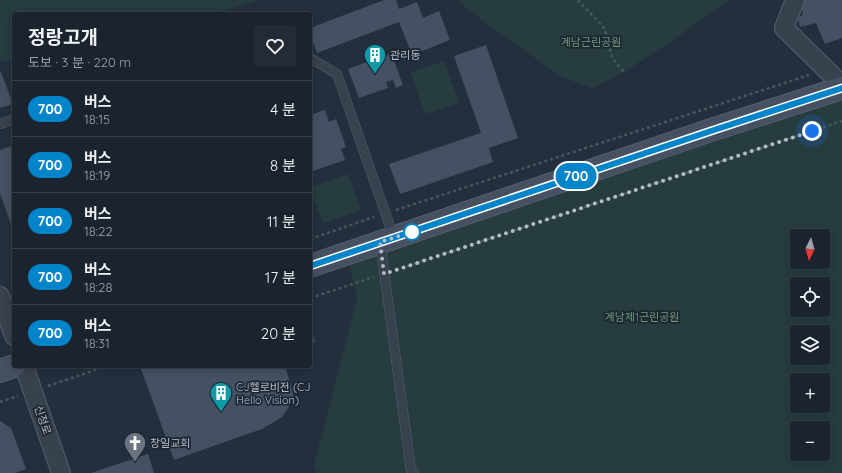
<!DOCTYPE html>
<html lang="ko">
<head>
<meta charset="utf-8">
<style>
	:root { --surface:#1b232e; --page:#242b36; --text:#f1f3f6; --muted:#a0a4aa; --line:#39404a }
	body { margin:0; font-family:Quicksand,"Noto Sans KR",sans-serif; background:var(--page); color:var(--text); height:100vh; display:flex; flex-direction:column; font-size:15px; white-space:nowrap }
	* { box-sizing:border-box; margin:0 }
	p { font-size:13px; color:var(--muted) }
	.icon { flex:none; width:22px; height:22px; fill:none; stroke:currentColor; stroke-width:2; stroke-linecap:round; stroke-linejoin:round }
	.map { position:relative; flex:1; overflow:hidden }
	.sheet { position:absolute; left:12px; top:12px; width:300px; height:356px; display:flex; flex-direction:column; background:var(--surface); border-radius:4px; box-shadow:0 2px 10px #0003,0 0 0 1px var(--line) }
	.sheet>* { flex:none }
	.badge { padding:0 8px; border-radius:13px; font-size:14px; line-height:26px }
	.needle { width:26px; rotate:185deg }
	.fabs { position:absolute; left:790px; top:229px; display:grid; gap:8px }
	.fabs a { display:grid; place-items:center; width:40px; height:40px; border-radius:4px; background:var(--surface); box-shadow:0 2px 10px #0003,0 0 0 1px var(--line); font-size:20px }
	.you { position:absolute; width:20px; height:20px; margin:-10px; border:3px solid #fff; border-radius:50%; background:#1a73e8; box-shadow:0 0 0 6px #1a73e833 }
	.map>.badge { position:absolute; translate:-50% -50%; box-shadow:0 0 0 2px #fff }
	.round { display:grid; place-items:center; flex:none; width:42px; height:42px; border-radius:4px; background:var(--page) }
	.overview { display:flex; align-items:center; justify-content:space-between; height:68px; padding:0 16px }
	h1 { font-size:19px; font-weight:700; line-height:30px }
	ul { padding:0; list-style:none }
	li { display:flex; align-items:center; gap:12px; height:56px; padding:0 16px; border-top:1px solid var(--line) }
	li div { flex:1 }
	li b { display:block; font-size:15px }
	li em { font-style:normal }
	li .badge { min-width:44px; font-weight:700; text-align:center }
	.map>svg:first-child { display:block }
</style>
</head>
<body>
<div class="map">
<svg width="842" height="473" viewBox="0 0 842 473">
	<rect width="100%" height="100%" fill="#242f3e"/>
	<g fill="#263c3f" fill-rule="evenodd">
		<polygon points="0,0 259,0 211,14 14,14 14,63 0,60"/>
		<polygon points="457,0 729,0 667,44 624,72 593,88 562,77 483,21"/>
		<polygon points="444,61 459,103 425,114 411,72"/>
		<path d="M842 88V473H317L314 465 357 299 347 254ZM797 236H823V262H797ZM797 284H823V310H797ZM797 332H823V358H797ZM797 380H823V406H797ZM797 428H823V454H797Z"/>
		<polygon points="348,174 361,210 323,223 310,188"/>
	</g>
	<g fill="#455162">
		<polygon points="384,0 396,0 399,9 417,2 423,18 439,11 450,40 412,55 399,22 317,53 310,34 310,28"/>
		<polygon points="800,0 842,0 842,38 825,44 816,23 800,27 798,17 803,15"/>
		<polygon points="486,45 518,138 489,148 493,162 400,194 389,164 481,133 454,56"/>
		<polygon points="391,53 403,85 396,88 393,80 386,82 388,88 359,98 348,69"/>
		<polygon points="0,72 1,72 13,104 0,108"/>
		<polygon points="325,110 329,122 336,119 346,147 341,149 345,160 310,172 310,115"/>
		<polygon points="14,145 14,233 0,193 0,150"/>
		<polygon points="310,325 315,342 310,344"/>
		<polygon points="140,366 285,366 294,397 288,408 282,417 262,429 174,460"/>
		<polygon points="0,421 11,428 26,469 15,473 0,473"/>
		<polygon points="148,454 154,473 91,473"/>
	</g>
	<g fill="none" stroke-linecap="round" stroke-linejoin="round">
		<g stroke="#565f6c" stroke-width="10">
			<g id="service">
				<polyline points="310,58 337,74 394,238"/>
				<polyline points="0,124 14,119"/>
				<polyline points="380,242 411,470 414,473"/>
			</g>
		</g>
		<g stroke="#565f6c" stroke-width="20">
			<g id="minor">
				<polyline points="795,0 784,28 842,85"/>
				<polyline points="0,296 14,336"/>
				<polyline points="24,366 61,473"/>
			</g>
		</g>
		<g stroke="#565f6c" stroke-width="24">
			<g id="secondary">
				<polyline points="310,266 714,129 842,88"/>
				<polyline points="0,371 14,366"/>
			</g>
		</g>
		<g stroke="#44595c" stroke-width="2.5" stroke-dasharray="3 3" stroke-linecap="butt">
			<polyline points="578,0 605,29 612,58 624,72"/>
			<polyline points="396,210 809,75"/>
			<polyline points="310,239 374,217"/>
			<polyline points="396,270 842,121"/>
			<polyline points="310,298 374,277"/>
			<polyline points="48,386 107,366"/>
			<polyline points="0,402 18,396"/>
		</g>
		<use href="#service" stroke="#38414e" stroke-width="9"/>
		<use href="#minor" stroke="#38414e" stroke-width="18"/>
		<use href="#secondary" stroke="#465061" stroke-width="22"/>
	</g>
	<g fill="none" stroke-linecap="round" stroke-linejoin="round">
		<g stroke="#fff" stroke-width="9">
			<polyline id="line" points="310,266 714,130 842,88"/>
		</g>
		<use href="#line" stroke="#0085ca" stroke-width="6"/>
		<polyline stroke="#b4bcc9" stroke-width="4" stroke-dasharray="0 7.2" points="412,232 380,242 384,274 812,131"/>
	</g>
	<defs>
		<g id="building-pin" transform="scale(1.15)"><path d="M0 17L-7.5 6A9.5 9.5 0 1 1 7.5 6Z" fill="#0f9aa8" stroke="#1d2633"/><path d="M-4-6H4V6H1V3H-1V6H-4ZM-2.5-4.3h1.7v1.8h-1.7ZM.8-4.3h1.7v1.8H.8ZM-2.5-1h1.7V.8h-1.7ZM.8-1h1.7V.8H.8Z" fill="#fff"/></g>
		<g id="church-pin" transform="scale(1.15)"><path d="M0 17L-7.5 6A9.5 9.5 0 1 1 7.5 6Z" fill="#6b7280" stroke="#1d2633"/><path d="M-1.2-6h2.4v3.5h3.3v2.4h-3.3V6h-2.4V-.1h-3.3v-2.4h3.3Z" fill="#fff"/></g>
	</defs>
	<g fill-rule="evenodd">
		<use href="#building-pin" x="375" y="55"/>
		<use href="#building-pin" x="221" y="393"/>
		<use href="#church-pin" x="135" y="443"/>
	</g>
	<circle fill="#fff" stroke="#0085ca" stroke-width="2" cx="412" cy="232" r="8"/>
	<g text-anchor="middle" stroke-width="3.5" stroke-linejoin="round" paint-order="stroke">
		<g font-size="11" fill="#6b9a76" stroke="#1d2633">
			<text x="591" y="46">계남근린공원</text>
			<text x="642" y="321">계남제1근린공원</text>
		</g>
		<g font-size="11" fill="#b4bcc9" stroke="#1d2633" text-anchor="start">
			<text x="390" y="59">관리동</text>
			<text x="236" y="391">CJ헬로비전 (CJ<tspan x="236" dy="13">Hello Vision)</tspan></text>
			<text x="150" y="447">창일교회</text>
		</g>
		<g font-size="11" fill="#b4bcc9" stroke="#1d2633">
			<text transform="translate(43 420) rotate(71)" y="4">신정로</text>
		</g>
	</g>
</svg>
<div class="fabs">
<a><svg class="needle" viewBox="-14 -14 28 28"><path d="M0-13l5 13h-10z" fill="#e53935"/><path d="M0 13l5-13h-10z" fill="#a0a4aa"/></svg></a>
<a><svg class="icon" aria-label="locate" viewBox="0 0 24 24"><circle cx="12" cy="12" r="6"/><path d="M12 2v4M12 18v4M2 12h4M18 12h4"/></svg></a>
<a><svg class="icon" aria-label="layers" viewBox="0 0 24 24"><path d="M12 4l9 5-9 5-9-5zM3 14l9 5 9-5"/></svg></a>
<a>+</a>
<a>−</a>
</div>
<div class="you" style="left:812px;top:131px"></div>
<b class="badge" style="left:576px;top:176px;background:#0085ca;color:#fff">700</b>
<section class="sheet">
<div class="overview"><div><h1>정랑고개</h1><p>도보 · 3 분 · 220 m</p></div><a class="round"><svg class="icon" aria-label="heart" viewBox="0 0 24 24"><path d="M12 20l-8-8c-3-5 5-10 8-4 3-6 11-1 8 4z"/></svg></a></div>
<ul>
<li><span class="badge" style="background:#0085ca;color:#fff">700</span><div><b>버스</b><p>18:15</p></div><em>4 분</em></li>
<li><span class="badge" style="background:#0085ca;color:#fff">700</span><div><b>버스</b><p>18:19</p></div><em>8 분</em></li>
<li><span class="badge" style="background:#0085ca;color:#fff">700</span><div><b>버스</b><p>18:22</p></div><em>11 분</em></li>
<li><span class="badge" style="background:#0085ca;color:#fff">700</span><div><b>버스</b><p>18:28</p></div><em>17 분</em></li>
<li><span class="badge" style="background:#0085ca;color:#fff">700</span><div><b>버스</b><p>18:31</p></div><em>20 분</em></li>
</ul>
</section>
</div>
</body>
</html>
